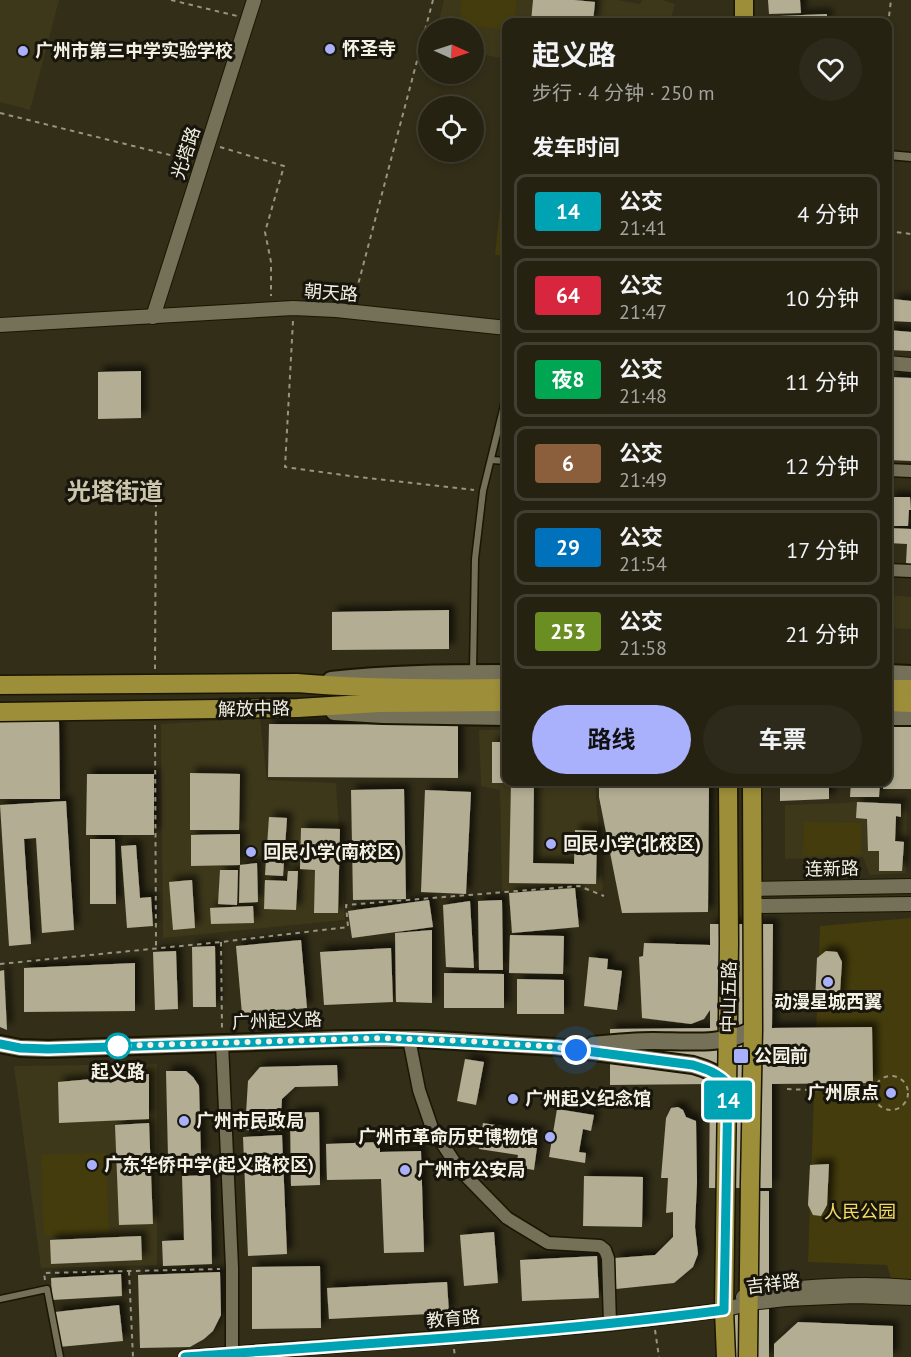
<!DOCTYPE html>
<html lang="zh">
<head>
<meta charset="utf-8">
<style>
	:root { --surface:#262212; --page:#2e2a1b; --text:#f1f3f6; --muted:#a4a49f; --line:#423f32; --accent:#a9b0fc }
	body { margin:0; font-family:"PT Sans","Noto Sans SC",sans-serif; background:var(--page); color:var(--text); height:100vh; display:flex; flex-direction:column; font-size:22px; white-space:nowrap }
	* { box-sizing:border-box; margin:0 }
	p { font-size:20px; color:var(--muted) }
	.icon { flex:none; width:33px; height:33px; fill:none; stroke:currentColor; stroke-width:2; stroke-linecap:round; stroke-linejoin:round }
	.map { position:relative; flex:1; overflow:hidden }
	.sheet { position:absolute; left:502px; top:18px; width:390px; height:768px; display:flex; flex-direction:column; background:var(--surface); border-radius:12px; box-shadow:0 3px 9px #0003,0 0 0 2px var(--line) }
	.sheet>* { flex:none }
	.badge { padding:0 12px; border-radius:4px; font-size:21px; line-height:39px }
	.needle { width:39px; rotate:93deg }
	.tools { position:absolute; left:418px; top:18px; display:grid; gap:12px }
	.tools a { display:grid; place-items:center; width:66px; height:66px; border-radius:50%; background:var(--surface); box-shadow:0 3px 9px #0003,0 0 0 2px var(--line); font-size:30px }
	.you { position:absolute; width:30px; height:30px; margin:-15px; border:4px solid #fff; border-radius:50%; background:#1a73e8; box-shadow:0 0 0 9px #1a73e833 }
	.map>.badge { position:absolute; translate:-50% -50%; box-shadow:0 0 0 3px #fff }
	h2 { padding:0 30px; font-size:22px; line-height:54px }
	.round { display:grid; place-items:center; flex:none; width:63px; height:63px; border-radius:32px; background:var(--page) }
	.summary { display:flex; align-items:center; justify-content:space-between; height:102px; padding:0 30px }
	h1 { font-size:28px; font-weight:700; line-height:45px }
	.primary-button { display:flex; gap:12px; margin-top:auto; padding:12px 30px }
	.primary-button a { flex:1; height:69px; border-radius:36px; background:var(--accent); color:#111; font-size:24px; font-weight:700; line-height:69px; text-align:center }
	.primary-button a+a { background:var(--page); color:var(--text) }
	ul { padding:0; list-style:none }
	li { display:flex; align-items:center; gap:18px; height:75px; margin:0 12px 9px; padding:0 18px; border:3px solid var(--line); border-radius:12px }
	li div { flex:1 }
	li b { display:block; font-size:22px }
	li em { font-style:normal }
	li .badge { min-width:66px; font-weight:700; text-align:center }
	.map>svg:first-child { display:block }
</style>
</head>
<body>
<div class="map">
<svg width="911" height="1357" viewBox="0 0 911 1357">
	<defs>
		<filter id="shadow"><feDropShadow dx="5.5" dy="-5.5" stdDeviation="3" flood-color="#0009"/></filter>
	</defs>
	<rect width="100%" height="100%" fill="#322e18"/>
	<g fill="#3d381a">
		<polygon points="0,0 59,0 30,110 0,102"/>
		<polygon points="444,0 618,0 640,4 642,0 662,0 675,4 670,22 507,22 507,59 474,53 474,28 437,28"/>
		<polygon points="888,595 911,597 911,629 888,628"/>
		<polygon points="260,718 267,780 336,783 345,920 163,938 161,724"/>
		<polygon points="479,730 507,730 507,782 595,782 603,891 502,891 500,790 481,786"/>
		<polygon points="869,800 907,802 906,873 870,875 863,857 785,859 785,805 844,803"/>
		<polygon points="157,1064 157,1265 41,1268 14,1066"/>
	</g>
	<g fill="#443c0c">
		<polygon points="462,0 517,0 514,22 507,22 507,30 459,25"/>
		<polygon points="500,207 507,208 507,256 495,255"/>
		<polygon points="804,822 861,823 861,855 803,856"/>
		<polygon points="911,918 911,1283 892,1281 887,1265 808,1262 820,926"/>
		<polygon points="106,1153 109,1233 44,1236 41,1155"/>
	</g>
	<g fill="#b2ad93" filter="url(#shadow)">
		<polygon points="533,0 574,0 595,2 593,22 531,22"/>
		<polygon points="768,0 800,0 801,13 769,14"/>
		<polygon points="827,14 827,22 779,22 779,16"/>
		<polygon points="893,299 911,301 911,322 891,321"/>
		<polygon points="888,330 911,332 911,351 888,350"/>
		<polygon points="141,371 141,418 98,419 98,372"/>
		<polygon points="891,377 911,378 911,461 888,460"/>
		<polygon points="891,497 910,497 911,510 909,510 908,526 888,526 889,499"/>
		<polygon points="888,528 911,529 911,564 906,563 907,544 888,543"/>
		<polygon points="449,610 449,649 332,650 332,612"/>
		<polygon points="59,721 60,799 0,799 0,722"/>
		<polygon points="888,722 911,723 911,789 883,789 883,782 888,782"/>
		<polygon points="269,724 458,725 458,778 268,777"/>
		<rect x="492" y="742" width="15" height="41"/>
		<polygon points="190,773 240,774 239,830 190,830"/>
		<polygon points="87,774 154,774 154,835 86,835"/>
		<polygon points="511,782 534,782 533,863 574,864 575,830 597,831 596,884 509,883"/>
		<polygon points="599,782 709,782 708,912 622,913 599,797"/>
		<polygon points="780,782 829,782 829,799 780,801"/>
		<polygon points="851,782 880,784 879,797 850,797"/>
		<polygon points="404,789 406,899 353,900 351,790"/>
		<polygon points="425,790 471,792 466,894 421,892"/>
		<polygon points="66,801 74,930 42,933 36,838 24,839 31,944 9,946 0,805"/>
		<polygon points="857,802 901,804 901,817 896,816 895,841 904,842 902,871 879,871 879,851 868,851 867,819 856,818"/>
		<polygon points="269,817 287,818 283,876 265,875"/>
		<polygon points="301,828 340,829 338,913 314,913 315,870 300,869"/>
		<polygon points="240,834 240,865 257,863 258,902 239,903 240,865 191,866 191,835"/>
		<polygon points="90,839 115,839 116,904 90,904"/>
		<polygon points="136,845 140,898 151,897 153,926 127,928 121,846"/>
		<polygon points="220,870 238,870 237,905 218,904"/>
		<polygon points="288,871 298,871 296,910 264,909 265,880 287,881"/>
		<polygon points="192,880 195,928 173,930 169,882"/>
		<polygon points="575,888 579,927 512,933 509,893"/>
		<polygon points="429,900 433,927 352,938 348,911"/>
		<polygon points="502,900 503,970 479,970 478,901"/>
		<polygon points="470,901 474,968 446,967 443,905"/>
		<polygon points="253,906 254,923 211,924 210,908"/>
		<polygon points="710,924 773,924 772,1028 872,1027 873,1083 772,1084 772,1188 709,1188 710,1084 610,1085 610,1029 710,1028 710,1010 704,1019 691,1024 642,1018 639,957 643,956 644,943 710,945"/>
		<polygon points="432,930 432,1003 396,1002 395,933"/>
		<polygon points="510,935 564,936 563,974 509,973"/>
		<polygon points="301,940 307,1008 242,1014 236,946"/>
		<polygon points="215,946 216,1007 193,1007 192,947"/>
		<polygon points="391,948 393,1002 324,1005 320,952"/>
		<polygon points="176,951 178,1009 155,1010 153,952"/>
		<polygon points="826,951 837,952 842,962 839,1007 826,1010 815,1002 817,958"/>
		<polygon points="589,957 608,959 607,969 622,971 617,1010 584,1006"/>
		<polygon points="135,963 135,1011 24,1012 24,968"/>
		<polygon points="4,970 7,1030 0,1027 0,971"/>
		<polygon points="444,973 504,974 504,1008 444,1008"/>
		<polygon points="517,979 564,980 564,1014 517,1014"/>
		<polygon points="465,1059 484,1062 476,1105 457,1101"/>
		<polygon points="337,1065 338,1086 295,1087 282,1099 280,1131 245,1130 248,1081 260,1067"/>
		<polygon points="166,1071 186,1071 193,1077 199,1086 201,1157 168,1157"/>
		<polygon points="149,1074 149,1119 59,1123 58,1082"/>
		<polygon points="678,1107 683,1110 686,1117 696,1121 697,1182 695,1227 698,1254 693,1267 674,1283 616,1289 615,1258 655,1255 673,1237 673,1212 666,1213 668,1178 661,1178 666,1118 671,1108"/>
		<polygon points="557,1109 594,1115 591,1131 583,1129 579,1152 586,1153 585,1163 549,1157"/>
		<polygon points="319,1112 320,1185 291,1186 290,1113"/>
		<polygon points="149,1123 153,1224 119,1225 115,1125"/>
		<polygon points="483,1123 539,1132 534,1170 516,1167 518,1155 479,1149"/>
		<polygon points="282,1135 287,1254 248,1256 243,1137"/>
		<polygon points="380,1142 380,1152 421,1151 424,1252 384,1253 381,1179 327,1180 326,1144"/>
		<polygon points="829,1164 827,1205 821,1216 813,1215 808,1205 810,1165"/>
		<polygon points="210,1175 212,1264 163,1266 162,1241 184,1240 182,1176"/>
		<polygon points="584,1176 643,1177 642,1227 583,1226"/>
		<polygon points="741,1191 769,1191 769,1357 717,1357 716,1316 739,1314"/>
		<polygon points="494,1232 498,1283 464,1286 460,1235"/>
		<polygon points="141,1236 142,1260 51,1264 50,1240"/>
		<polygon points="597,1256 599,1298 522,1301 520,1260"/>
		<polygon points="320,1266 321,1328 252,1329 252,1267"/>
		<polygon points="220,1272 221,1315 213,1331 204,1339 190,1347 140,1348 138,1275"/>
		<polygon points="121,1274 122,1296 52,1300 51,1278"/>
		<polygon points="447,1282 449,1313 329,1319 327,1288"/>
		<polygon points="119,1305 123,1341 59,1347 55,1312"/>
		<polygon points="798,1322 893,1326 893,1357 774,1357 774,1344"/>
	</g>
	<g fill="none" stroke-linecap="round" stroke-linejoin="round">
		<g stroke="#1a1602" stroke-width="9">
			<g id="service">
				<polyline points="491,460 507,461"/>
				<polyline points="473,670 475,559 483,491 507,393"/>
				<polyline points="0,1299 47,1289 60,1357"/>
			</g>
		</g>
		<g stroke="#1a1602" stroke-width="11">
			<polyline id="pedestrian" points="888,155 911,157"/>
		</g>
		<g stroke="#1a1602" stroke-width="15">
			<g id="minor">
				<polyline points="888,470 911,471"/>
				<polyline points="888,570 911,571"/>
				<polyline points="409,1039 419,1090 432,1128 459,1169 507,1218 548,1243 600,1246 605,1250 608,1258 610,1324"/>
				<polyline points="222,1043 232,1268 232,1357"/>
			</g>
		</g>
		<g stroke="#1a1602" stroke-width="16">
			<g id="tertiary">
				<polyline points="153,317 254,0"/>
				<polyline points="0,325 293,308 336,310 507,328"/>
				<polyline points="888,363 911,365"/>
				<polyline points="753,889 911,886"/>
				<polyline points="753,906 911,904"/>
				<path d="M743 1297 749 1293C803 1287 857 1282 911 1287"/>
				<polyline points="185,1357 453,1337 610,1324 724,1310 749,1303 786,1299 855,1296 911,1298"/>
			</g>
		</g>
		<g stroke="#1a1602" stroke-width="20">
			<g id="secondary">
				<polyline points="888,673 911,674"/>
				<path d="M331 680C389 673 449 673 507 673"/>
				<polyline points="334,712 383,715 507,717"/>
				<polyline points="888,717 911,717"/>
				<path d="M0 1044 20 1048 48 1049 341 1039H420L556 1047 693 1065C706 1069 718 1073 728 1084"/>
				<path d="M593 1045C613 1043 633 1041 653 1041 684 1041 727 1046 753 1029"/>
			</g>
		</g>
		<g stroke="#1a1602" stroke-width="21">
			<g id="primary">
				<polyline points="744,0 744,22"/>
				<path d="M0 685 297 683C367 689 437 689 507 688"/>
				<polyline points="888,689 911,689"/>
				<polyline points="888,702 911,703"/>
				<polyline points="0,712 298,708 379,703 507,702"/>
				<polyline points="726,1357 724,1310 729,944 728,782"/>
				<polyline points="748,1357 750,1182 753,1029 752,782"/>
			</g>
		</g>
		<g stroke="#979482" stroke-width="2" stroke-dasharray="4.5 4.5" stroke-linecap="butt">
			<polyline points="171,0 237,16"/>
			<polyline points="888,25 891,0"/>
			<polyline points="0,113 190,160"/>
			<polyline points="220,147 284,166 265,232 271,262 271,296"/>
			<polyline points="888,231 911,234"/>
			<polyline points="354,300 433,0"/>
			<polyline points="293,321 285,467 350,476 474,490"/>
			<polyline points="155,669 156,486"/>
			<polyline points="155,725 156,948"/>
			<polyline points="221,942 222,1029"/>
			<polyline points="0,964 221,942 348,927 346,905 579,886 604,896"/>
			<circle cx="891" cy="1093" r="17"/>
			<polyline points="787,1089 874,1093"/>
			<polyline points="129,1271 133,1357"/>
			<polyline points="45,1280 44,1273 220,1269"/>
			<polyline points="655,1330 659,1357"/>
			<polyline points="454,1349 455,1357"/>
		</g>
		<use href="#service" stroke="#757058" stroke-width="6"/>
		<use href="#pedestrian" stroke="#757058" stroke-width="8"/>
		<use href="#minor" stroke="#757058" stroke-width="12"/>
		<use href="#tertiary" stroke="#757058" stroke-width="14"/>
		<use href="#secondary" stroke="#757058" stroke-width="16"/>
		<use href="#primary" stroke="#9d8e3a" stroke-width="18"/>
	</g>
	<g fill="none" stroke-linecap="round" stroke-linejoin="round">
		<g stroke="#fff" stroke-width="14">
			<path id="line" d="M0 1044 20 1048 48 1049 382 1038 556 1047 693 1065C706 1069 718 1073 728 1084L724 1310C545 1334 365 1343 185 1357"/>
		</g>
		<use href="#line" stroke="#00a3b4" stroke-width="9"/>
		<polyline stroke="#f4f1e4" stroke-width="6" stroke-dasharray="0 10.8" points="118,1046 382,1038 467,1041 556,1047 576,1050"/>
	</g>
	<g fill="#a9b0fc" stroke="#18160c" stroke-width="2">
		<circle cx="330" cy="49" r="6"/>
		<circle cx="23" cy="51" r="6"/>
		<circle cx="551" cy="844" r="6"/>
		<circle cx="251" cy="852" r="6"/>
		<circle cx="828" cy="982" r="6"/>
		<rect x="733" y="1048" width="16" height="16" rx="3"/>
		<circle cx="891" cy="1093" r="6"/>
		<circle cx="513" cy="1099" r="6"/>
		<circle cx="184" cy="1121" r="6"/>
		<circle cx="550" cy="1137" r="6"/>
		<circle cx="92" cy="1165" r="6"/>
		<circle cx="405" cy="1170" r="6"/>
	</g>
	<circle fill="#fff" stroke="#00a3b4" stroke-width="3" cx="118" cy="1046" r="12"/>
	<g text-anchor="middle" stroke-width="6" stroke-linejoin="round" paint-order="stroke">
		<g font-size="18" font-weight="bold" fill="#f4f1e4" stroke="#18160c" text-anchor="start">
			<text x="342" y="55">怀圣寺</text>
			<text x="35" y="57">广州市第三中学实验学校</text>
			<text x="563" y="850">回民小学(北校区)</text>
			<text x="263" y="858">回民小学(南校区)</text>
			<text x="828" y="1008" text-anchor="middle">动漫星城西翼</text>
			<text x="754" y="1062">公园前</text>
			<text x="879" y="1099" text-anchor="end">广州原点</text>
			<text x="525" y="1105">广州起义纪念馆</text>
			<text x="196" y="1127">广州市民政局</text>
			<text x="538" y="1143" text-anchor="end">广州市革命历史博物馆</text>
			<text x="104" y="1171">广东华侨中学(起义路校区)</text>
			<text x="417" y="1176">广州市公安局</text>
		</g>
		<g font-size="18" fill="#f4f1e4" stroke="#18160c">
			<text transform="translate(186 153) rotate(-72)" y="6">光塔路</text>
			<text transform="translate(331 293) rotate(4)" y="6">朝天路</text>
			<text transform="translate(254 709) rotate(-1)" y="6">解放中路</text>
			<text transform="translate(832 869) rotate(-1)" y="6">连新路</text>
			<text transform="translate(729 997) rotate(-89)" y="6">中山五路</text>
			<text transform="translate(277 1021) rotate(-2)" y="6">广州起义路</text>
			<text transform="translate(773 1284) rotate(-7)" y="6">吉祥路</text>
			<text transform="translate(453 1319) rotate(-5)" y="6">教育路</text>
		</g>
		<g font-size="18" font-weight="bold" fill="#f4f1e4" stroke="#18160c">
			<text x="118" y="1078">起义路</text>
		</g>
		<g font-size="18" fill="#f5dd5b" stroke="#18160c">
			<text x="860" y="1218">人民公园</text>
		</g>
		<g font-size="24" font-weight="bold" fill="#cac5ab" stroke="#18160c">
			<text x="115" y="500">光塔街道</text>
		</g>
	</g>
</svg>
<div class="tools">
<a><svg class="needle" viewBox="-14 -14 28 28"><path d="M0-13l5 13h-10z" fill="#e53935"/><path d="M0 13l5-13h-10z" fill="#a4a49f"/></svg></a>
<a><svg class="icon" aria-label="locate" viewBox="0 0 24 24"><circle cx="12" cy="12" r="6"/><path d="M12 2v4M12 18v4M2 12h4M18 12h4"/></svg></a>
</div>
<div class="you" style="left:576px;top:1050px"></div>
<b class="badge" style="left:728px;top:1100px;background:#00a3b4;color:#fff">14</b>
<section class="sheet">
<div class="summary"><div><h1>起义路</h1><p>步行 · 4 分钟 · 250 m</p></div><a class="round"><svg class="icon" aria-label="heart" viewBox="0 0 24 24"><path d="M12 20l-8-8c-3-5 5-10 8-4 3-6 11-1 8 4z"/></svg></a></div>
<h2>发车时间</h2>
<ul>
<li><span class="badge" style="background:#00a3b4;color:#fff">14</span><div><b>公交</b><p>21:41</p></div><em>4 分钟</em></li>
<li><span class="badge" style="background:#d7263d;color:#fff">64</span><div><b>公交</b><p>21:47</p></div><em>10 分钟</em></li>
<li><span class="badge" style="background:#00a651;color:#fff">夜8</span><div><b>公交</b><p>21:48</p></div><em>11 分钟</em></li>
<li><span class="badge" style="background:#8b5e3c;color:#fff">6</span><div><b>公交</b><p>21:49</p></div><em>12 分钟</em></li>
<li><span class="badge" style="background:#0072bc;color:#fff">29</span><div><b>公交</b><p>21:54</p></div><em>17 分钟</em></li>
<li><span class="badge" style="background:#6b8e23;color:#fff">253</span><div><b>公交</b><p>21:58</p></div><em>21 分钟</em></li>
</ul>
<div class="primary-button"><a>路线</a><a>车票</a></div>
</section>
</div>
</body>
</html>
